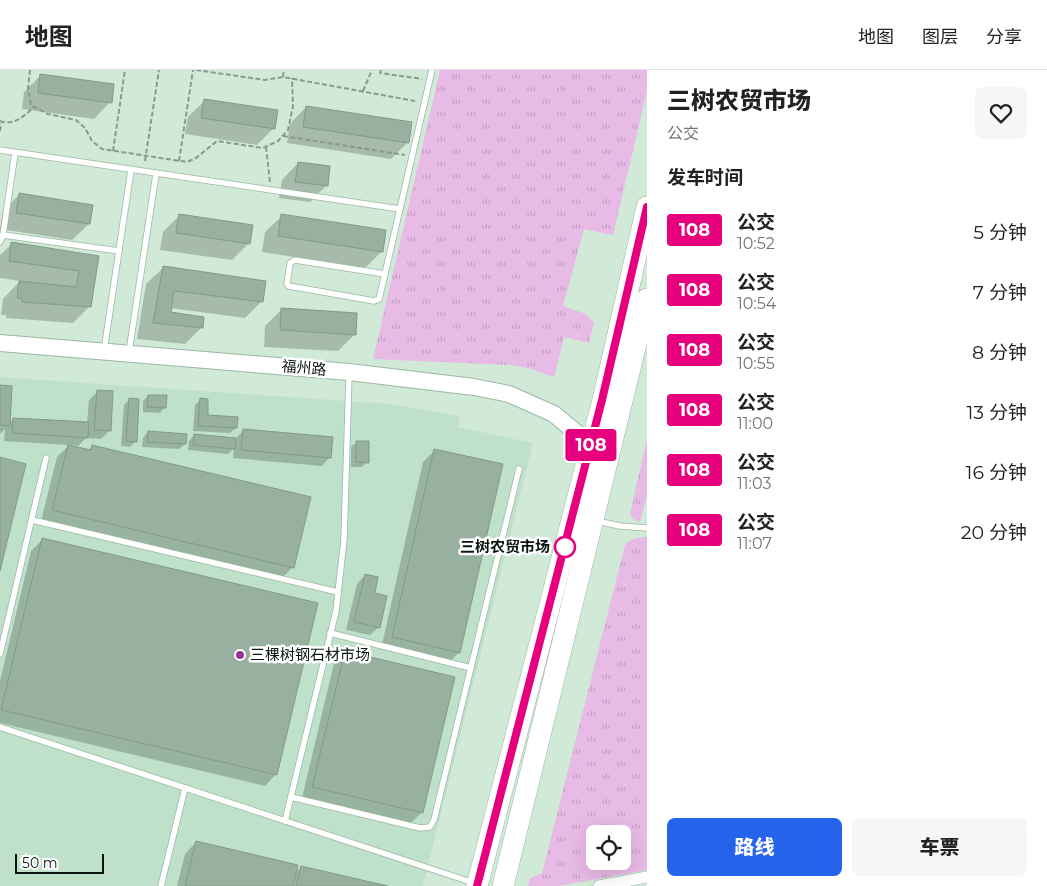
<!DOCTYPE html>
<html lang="zh">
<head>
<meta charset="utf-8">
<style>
	:root { --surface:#fff; --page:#f6f6f6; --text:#222; --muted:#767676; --line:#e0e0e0; --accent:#2563eb }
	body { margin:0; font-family:Montserrat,"Noto Sans SC",sans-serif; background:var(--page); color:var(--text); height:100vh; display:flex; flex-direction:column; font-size:19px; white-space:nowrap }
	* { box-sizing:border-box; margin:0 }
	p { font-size:16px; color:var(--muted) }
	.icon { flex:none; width:28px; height:28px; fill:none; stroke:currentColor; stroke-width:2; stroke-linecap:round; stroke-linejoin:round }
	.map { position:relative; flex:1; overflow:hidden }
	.panel { display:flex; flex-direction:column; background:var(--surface); width:400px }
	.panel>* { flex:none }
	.badge { padding:0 10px; border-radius:4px; font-size:18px; line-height:32px }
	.controls { position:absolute; left:586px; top:755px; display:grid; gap:10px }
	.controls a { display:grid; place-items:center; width:45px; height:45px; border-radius:8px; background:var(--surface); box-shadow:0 5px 20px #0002; font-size:25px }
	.scale { position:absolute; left:15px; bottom:12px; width:89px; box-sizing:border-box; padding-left:5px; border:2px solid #0b140e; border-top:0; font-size:14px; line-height:18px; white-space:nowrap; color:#0b140e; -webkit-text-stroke:4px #fff; paint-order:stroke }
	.map>.badge { position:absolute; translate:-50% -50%; box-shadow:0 0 0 2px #fff }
	h2 { padding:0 20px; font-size:19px; line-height:45px }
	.round { display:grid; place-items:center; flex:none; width:52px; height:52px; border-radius:8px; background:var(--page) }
	.overview { display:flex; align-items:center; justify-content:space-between; height:85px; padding:0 20px }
	h1 { font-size:24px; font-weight:800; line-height:38px }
	.cta { display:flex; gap:10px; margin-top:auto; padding:10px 20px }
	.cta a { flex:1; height:58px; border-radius:8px; background:var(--accent); color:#fff; font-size:20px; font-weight:800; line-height:58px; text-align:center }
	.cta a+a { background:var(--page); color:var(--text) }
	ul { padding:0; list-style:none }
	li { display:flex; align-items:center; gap:15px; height:60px; padding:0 20px }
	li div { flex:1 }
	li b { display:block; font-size:19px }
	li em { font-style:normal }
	li .badge { min-width:55px; font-weight:700; text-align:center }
	header { display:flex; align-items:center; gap:30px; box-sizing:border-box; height:70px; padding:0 25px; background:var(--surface); border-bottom:1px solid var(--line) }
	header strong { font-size:24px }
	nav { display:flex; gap:28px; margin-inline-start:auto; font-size:18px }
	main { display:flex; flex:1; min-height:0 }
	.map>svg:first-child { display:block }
</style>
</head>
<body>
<header>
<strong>地图</strong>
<nav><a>地图</a><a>图层</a><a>分享</a></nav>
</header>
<main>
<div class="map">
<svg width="647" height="816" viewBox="0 0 647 816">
	<defs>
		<pattern id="grass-tufts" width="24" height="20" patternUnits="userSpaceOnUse" patternTransform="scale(1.25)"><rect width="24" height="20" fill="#e8bae6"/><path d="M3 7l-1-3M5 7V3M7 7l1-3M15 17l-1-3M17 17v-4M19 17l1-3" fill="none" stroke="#c69fc4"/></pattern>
	</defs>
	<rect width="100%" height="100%" fill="#d0ead7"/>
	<polygon fill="#bfe1ca" points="0,307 390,334 460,346 458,357 533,373 423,816 391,816 301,796 296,816 0,816"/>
	<g fill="url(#grass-tufts)" fill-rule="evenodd">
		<polygon points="440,0 647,0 647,21 613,165 584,159 563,236 586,244 594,253 589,273 564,267 554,307 528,298 511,295 373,289"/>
		<polygon points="647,369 647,425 640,452 633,449 630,444"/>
		<path d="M643 467H647V800L559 816H528L530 808 542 803 625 475 630 470ZM595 764H622V791H595Z"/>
	</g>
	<g fill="#0003">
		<polygon points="41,5 110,32 94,49 22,39 24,22"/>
		<polygon points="205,30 274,58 257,75 185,64 188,47"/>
		<polygon points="306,37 408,72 391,89 287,73 290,54"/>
		<polygon points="298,93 327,115 310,132 279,128 282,110"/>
		<polygon points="20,124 89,154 72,170 0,159 3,141"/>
		<polygon points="180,145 248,174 232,190 160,180 163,162"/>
		<polygon points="282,146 382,181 365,198 262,182 265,162"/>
		<polygon points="12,174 98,187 90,236 73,253 6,248 6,245 1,245 3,229 20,211 0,208 0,185"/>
		<polygon points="163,198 261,232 245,248 170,238 170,243 202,257 185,274 137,269 146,214"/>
		<polygon points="282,239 354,265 338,281 264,277 265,256"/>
		<polygon points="0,317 9,353 13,349 87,353 89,330 97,322 110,360 101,369 86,368 78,376 71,375 71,376 88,381 92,376 293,497 281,509 41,451 57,387 69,375 4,371 5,359 0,364"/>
		<polygon points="148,326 165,337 160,343 143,342 143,331"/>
		<polygon points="129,330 136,371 130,377 121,376 124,335"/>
		<polygon points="200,330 206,346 236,358 230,363 193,361 195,335"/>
		<polygon points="243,361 330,387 322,396 233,388 234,378 228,384 188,380 189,371 194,365 235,369"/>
		<polygon points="148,362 185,374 179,379 142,377 143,368"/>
		<polygon points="357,372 367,392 362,397 351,397 351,377"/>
		<polygon points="435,380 459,582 448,594 381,579 423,392"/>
		<polygon points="42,470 276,704 265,716 0,653 0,611 31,481"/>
		<polygon points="365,505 373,524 379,557 370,565 346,560 357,514"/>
		<polygon points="345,582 422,742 410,754 302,728 334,593"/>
		<polygon points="196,772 294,804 301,797 385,816 177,816 185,784"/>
	</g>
	<g fill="#97b09f" stroke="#819a89">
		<polygon points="40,4 114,14 112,33 38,23"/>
		<polygon points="204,29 278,40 275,59 201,48"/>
		<polygon points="306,36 412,52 409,73 303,57"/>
		<polygon points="298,92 330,96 328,116 295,112"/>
		<polygon points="19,123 93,135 90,154 16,143"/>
		<polygon points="179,144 253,155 250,174 176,163"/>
		<polygon points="281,144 386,160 383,182 278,166"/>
		<polygon points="11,172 99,186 91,237 22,232 22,229 17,228 19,211 76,217 79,201 9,191"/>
		<polygon points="163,196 266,211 263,232 174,221 171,242 204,247 203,258 153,253"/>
		<polygon points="281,238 357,243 356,265 280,260"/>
		<polygon points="0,315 12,316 10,356 0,355"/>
		<polygon points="97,320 113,321 111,361 94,360"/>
		<polygon points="148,325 167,325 166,338 147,337"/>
		<polygon points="129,328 139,329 137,372 126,371"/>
		<polygon points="200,328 208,329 208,345 238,347 237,358 198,356"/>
		<polygon points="13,348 89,352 88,368 12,363"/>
		<polygon points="243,359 333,367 331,388 241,380"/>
		<polygon points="148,361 187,364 186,374 147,372"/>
		<polygon points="194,364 236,368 235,379 193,375"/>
		<polygon points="356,371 369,371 369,393 356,392"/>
		<polygon points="68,375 91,380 92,375 311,427 294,498 52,440"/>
		<polygon points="434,379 503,394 460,583 392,567"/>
		<polygon points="0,387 26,394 0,501"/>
		<polygon points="42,468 318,533 277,705 1,640"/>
		<polygon points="365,504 378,507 375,523 387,526 380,558 354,552"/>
		<polygon points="345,581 455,607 423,743 312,717"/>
		<polygon points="196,771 298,795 293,816 185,816"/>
		<polygon points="301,796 388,816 296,816"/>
	</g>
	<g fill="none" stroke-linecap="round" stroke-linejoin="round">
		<g stroke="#9db6a4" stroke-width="7">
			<g id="lane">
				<polyline points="0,80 400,139"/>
				<polyline points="3,165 119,181"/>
				<polyline points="0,172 3,165 15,83"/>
				<polyline points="385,204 295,190 290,193 287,214 289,216 374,231 379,229 385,204 432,0"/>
				<polyline points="104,281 131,100"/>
				<polyline points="129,282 156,104"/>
				<polyline points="32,450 338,522"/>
				<polyline points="597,451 620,456 647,458"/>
				<polyline points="330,563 471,598"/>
				<polyline points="0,584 46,388"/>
				<polyline points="0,657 474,813"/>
				<polyline points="291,727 420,758 430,757 434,750 519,399"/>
				<polyline points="285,751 336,541 344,470 349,305"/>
				<polyline points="161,816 185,718"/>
			</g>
		</g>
		<g stroke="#9db6a4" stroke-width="12">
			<polyline id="street" points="599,816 647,807"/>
		</g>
		<g stroke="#9db6a4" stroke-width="18">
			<polyline id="secondary" points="0,273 349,302 474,317 509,324 554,344 591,375"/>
		</g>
		<g stroke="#9db6a4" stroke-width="22">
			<g id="highway">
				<polyline points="477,816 603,330 647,137"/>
				<polyline points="503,816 647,229"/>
			</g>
		</g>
		<g stroke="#879b8d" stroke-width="2" stroke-dasharray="5 2.5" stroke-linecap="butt">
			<polyline points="30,0 28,19 31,35 48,44 76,50 85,58 92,71 102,79 187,92 196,88 217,71 263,78 278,71 288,60 293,36 292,8"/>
			<polyline points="196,0 265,10 283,7 415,31"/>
			<polyline points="381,0 380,3 422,9"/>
			<polyline points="283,7 284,0"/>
			<polyline points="363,21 372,0"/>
			<path d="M0 51C14 56 24 46 34 37"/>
			<polyline points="0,61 1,53"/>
			<polyline points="283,66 405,85"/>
			<polyline points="266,77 270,112"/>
			<polyline points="113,81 125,0"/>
			<polyline points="145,91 159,0"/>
			<polyline points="179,91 193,0"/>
		</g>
		<use href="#lane" stroke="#fff" stroke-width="5.5"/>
		<use href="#street" stroke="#fff" stroke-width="11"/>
		<use href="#secondary" stroke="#fff" stroke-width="16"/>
		<use href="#highway" stroke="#fff" stroke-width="21"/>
	</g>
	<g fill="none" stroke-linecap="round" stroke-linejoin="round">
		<g stroke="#fff" stroke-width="11">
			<polyline id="line" points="477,816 602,330 647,137"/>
		</g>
		<use href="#line" stroke="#e6007e" stroke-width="8"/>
	</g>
	<circle fill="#fff" stroke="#e6007e" stroke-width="2.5" cx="565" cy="477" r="10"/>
	<circle fill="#963196" stroke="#fff" stroke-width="2" cx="240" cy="585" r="5"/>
	<g text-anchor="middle" stroke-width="5" stroke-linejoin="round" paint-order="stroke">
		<g font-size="15" fill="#0b140e" stroke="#fff">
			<text transform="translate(304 298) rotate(5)" y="5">福州路</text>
		</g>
		<g font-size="15" font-weight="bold" fill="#0b140e" stroke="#fff" text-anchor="end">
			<text x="550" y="482">三树农贸市场</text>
		</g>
		<g font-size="15" fill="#0b140e" stroke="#fff" text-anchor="start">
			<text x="250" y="590">三棵树钢石材市场</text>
		</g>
	</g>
</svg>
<div class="controls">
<a><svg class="icon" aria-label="locate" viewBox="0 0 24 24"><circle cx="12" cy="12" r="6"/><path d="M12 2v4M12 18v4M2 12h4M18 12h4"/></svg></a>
</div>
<div class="scale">50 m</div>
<b class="badge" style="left:591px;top:375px;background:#e6007e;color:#fff">108</b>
</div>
<section class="panel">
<div class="overview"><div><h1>三树农贸市场</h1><p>公交</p></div><a class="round"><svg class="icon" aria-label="heart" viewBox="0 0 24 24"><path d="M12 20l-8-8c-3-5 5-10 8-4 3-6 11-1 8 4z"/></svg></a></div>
<h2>发车时间</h2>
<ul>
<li><span class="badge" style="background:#e6007e;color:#fff">108</span><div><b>公交</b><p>10:52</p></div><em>5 分钟</em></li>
<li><span class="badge" style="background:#e6007e;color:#fff">108</span><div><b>公交</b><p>10:54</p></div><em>7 分钟</em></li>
<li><span class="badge" style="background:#e6007e;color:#fff">108</span><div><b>公交</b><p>10:55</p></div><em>8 分钟</em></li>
<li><span class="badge" style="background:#e6007e;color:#fff">108</span><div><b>公交</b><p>11:00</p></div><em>13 分钟</em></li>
<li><span class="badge" style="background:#e6007e;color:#fff">108</span><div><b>公交</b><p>11:03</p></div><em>16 分钟</em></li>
<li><span class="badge" style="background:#e6007e;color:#fff">108</span><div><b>公交</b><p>11:07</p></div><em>20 分钟</em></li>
</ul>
<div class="cta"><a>路线</a><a>车票</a></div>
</section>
</main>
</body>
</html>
